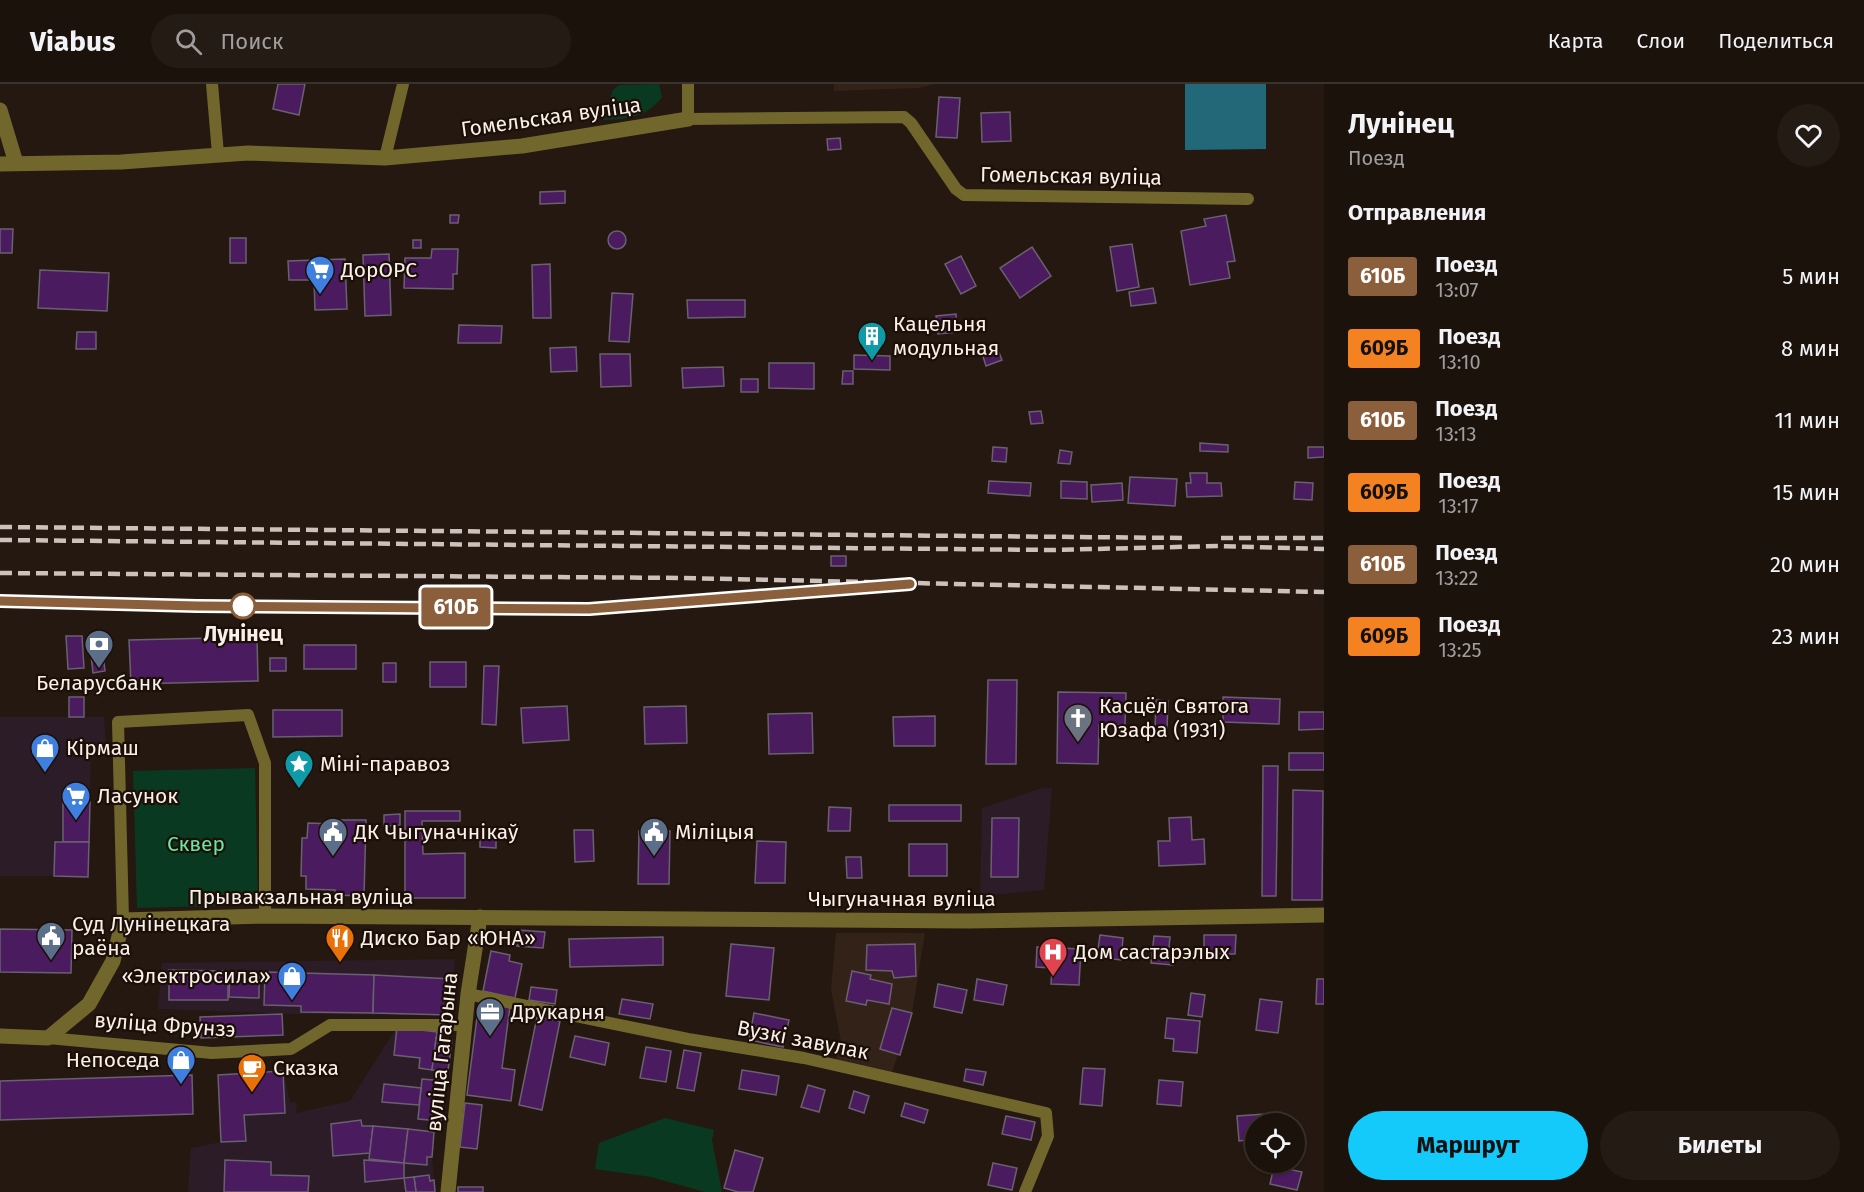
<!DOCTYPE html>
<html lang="ru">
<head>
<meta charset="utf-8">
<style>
	:root { --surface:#1c120c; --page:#251b15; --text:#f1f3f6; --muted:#a09e9d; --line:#3a322d; --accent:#13cafb }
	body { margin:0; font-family:"Fira Sans",sans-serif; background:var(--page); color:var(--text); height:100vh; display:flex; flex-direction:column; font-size:22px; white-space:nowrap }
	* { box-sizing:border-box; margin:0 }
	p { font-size:20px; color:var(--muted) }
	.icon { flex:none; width:33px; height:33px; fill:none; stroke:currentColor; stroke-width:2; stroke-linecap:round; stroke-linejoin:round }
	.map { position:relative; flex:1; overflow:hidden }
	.drawer { display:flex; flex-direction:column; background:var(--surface); width:540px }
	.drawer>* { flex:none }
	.badge { padding:0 12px; border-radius:4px; font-size:21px; line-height:39px }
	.fabs { position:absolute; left:1245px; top:1029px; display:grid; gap:12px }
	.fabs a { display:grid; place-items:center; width:60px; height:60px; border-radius:50%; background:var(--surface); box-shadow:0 2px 4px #0004,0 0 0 2px var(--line); font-size:30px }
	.map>.badge { position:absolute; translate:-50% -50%; box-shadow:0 0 0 3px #fff }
	h2 { padding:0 24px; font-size:22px; line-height:54px }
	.round { display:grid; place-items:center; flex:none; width:63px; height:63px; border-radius:32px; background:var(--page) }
	.summary { display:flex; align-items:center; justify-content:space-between; height:102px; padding:0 24px }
	h1 { font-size:28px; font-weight:700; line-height:45px }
	.cta { display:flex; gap:12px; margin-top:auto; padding:12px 24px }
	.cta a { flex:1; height:69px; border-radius:36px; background:var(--accent); color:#111; font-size:24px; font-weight:700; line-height:69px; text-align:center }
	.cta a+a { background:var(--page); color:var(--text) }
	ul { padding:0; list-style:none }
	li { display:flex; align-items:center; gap:18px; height:72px; padding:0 24px }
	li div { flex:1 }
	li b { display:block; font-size:22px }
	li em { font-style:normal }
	li .badge { min-width:66px; font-weight:700; text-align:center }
	header { display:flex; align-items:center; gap:36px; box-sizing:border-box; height:84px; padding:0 30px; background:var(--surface); border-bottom:2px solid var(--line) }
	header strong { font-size:28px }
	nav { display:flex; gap:33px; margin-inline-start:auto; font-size:21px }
	.search { width:420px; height:54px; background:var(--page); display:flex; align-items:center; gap:15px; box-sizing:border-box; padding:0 21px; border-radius:33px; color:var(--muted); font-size:22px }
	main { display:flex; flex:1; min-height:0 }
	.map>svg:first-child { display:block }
</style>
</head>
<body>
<header>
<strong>Viabus</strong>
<div class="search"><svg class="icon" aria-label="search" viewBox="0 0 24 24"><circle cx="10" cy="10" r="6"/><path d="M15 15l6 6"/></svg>Поиск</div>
<nav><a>Карта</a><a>Слои</a><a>Поделиться</a></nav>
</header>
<main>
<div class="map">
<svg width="1324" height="1108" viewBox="0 0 1324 1108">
	<rect width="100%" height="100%" fill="#251810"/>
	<g fill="#2c1c27">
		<polygon points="0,633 104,633 106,663 91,663 90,718 63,718 63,758 55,758 54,792 0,792"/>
		<polygon points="1042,704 1052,704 1044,806 980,812 982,724"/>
		<polygon points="455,875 449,931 294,930 158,925 162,879"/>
		<polygon points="397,943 437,948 437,954 452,956 441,1037 434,1048 432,1073 435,1108 188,1108 191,1064 221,1058 218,991 283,987 290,1018 297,1019 296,1029 350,1017"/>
	</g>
	<g fill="#322218">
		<polygon points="834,0 935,0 918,4 834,7"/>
		<polygon points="836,849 925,849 912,929 892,988 836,976 841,958 831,905"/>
	</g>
	<g fill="#0a3922">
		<path d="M659 0 662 13C646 34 627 35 603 36L613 6 619 1Z"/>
		<polygon points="255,684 258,821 137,824 133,687"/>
		<polygon points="665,1034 714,1046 712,1056 722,1108 705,1108 651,1093 595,1085 599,1059"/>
	</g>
	<polygon fill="#236878" points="1185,0 1266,0 1266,65 1185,66"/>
	<g fill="#4a1b5f" stroke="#6a606f" stroke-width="1.5">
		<polygon points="278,0 305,0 299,31 273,25"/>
		<polygon points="939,13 960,14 957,54 936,53"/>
		<polygon points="1010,28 1011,57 982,58 981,29"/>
		<polygon points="840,54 841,65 828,66 827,55"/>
		<polygon points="565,107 565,119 540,120 540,108"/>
		<polygon points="450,131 459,131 458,139 450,139"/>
		<polygon points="1226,131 1235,177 1227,178 1230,194 1190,201 1181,147 1206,142 1204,135"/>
		<polygon points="0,145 13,145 12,169 0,169"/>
		<circle cx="617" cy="156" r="9"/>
		<rect x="230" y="154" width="16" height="25"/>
		<rect x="413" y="156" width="8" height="8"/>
		<polygon points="1132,160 1139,203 1117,207 1110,163"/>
		<polygon points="1032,163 1051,192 1020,214 1000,184"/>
		<polygon points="432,165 458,165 457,190 453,190 453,205 404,204 405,174 431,174"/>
		<polygon points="389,170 391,231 365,232 363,171"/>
		<polygon points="961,172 976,202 961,210 945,180"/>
		<polygon points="345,175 347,225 315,226 314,196 289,196 288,177"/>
		<polygon points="550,180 551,234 533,234 532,181"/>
		<polygon points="40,186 109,189 107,227 38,224"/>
		<polygon points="1153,204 1156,219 1131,222 1129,208"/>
		<polygon points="612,209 633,210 629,258 609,257"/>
		<polygon points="687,216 745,216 745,233 688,234"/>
		<polygon points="956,230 957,248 938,250 936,232"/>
		<polygon points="459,241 502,242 501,259 458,259"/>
		<polygon points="77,248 96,248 96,265 76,265"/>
		<polygon points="996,261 1002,276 986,282 981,266"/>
		<polygon points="576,263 577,287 551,288 550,264"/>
		<polygon points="600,270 630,270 631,302 601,303"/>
		<polygon points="854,271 890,272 890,286 854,285"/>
		<polygon points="769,279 814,279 814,305 769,304"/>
		<polygon points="723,283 724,302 683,304 682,284"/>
		<polygon points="843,287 853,287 853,300 842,300"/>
		<rect x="741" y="295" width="17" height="13"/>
		<polygon points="1041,327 1043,339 1031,340 1029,328"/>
		<polygon points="1200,359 1228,361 1228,368 1200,367"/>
		<polygon points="993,363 1007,364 1006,378 992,377"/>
		<polygon points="1308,363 1324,363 1324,373 1308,374"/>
		<polygon points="1060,366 1072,368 1070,380 1058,379"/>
		<polygon points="1190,389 1207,389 1207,399 1221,399 1222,412 1187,413 1186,399 1191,399"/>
		<polygon points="1130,393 1177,395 1175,422 1128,419"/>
		<polygon points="989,397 1031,399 1030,412 988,409"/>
		<polygon points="1061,397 1087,398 1087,415 1061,414"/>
		<polygon points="1295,398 1313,399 1312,416 1294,415"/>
		<polygon points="1122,399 1123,416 1092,418 1091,401"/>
		<rect x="831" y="472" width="15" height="10"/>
		<polygon points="66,552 82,552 84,584 68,585"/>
		<polygon points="257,553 258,597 131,600 129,556"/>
		<rect x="304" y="561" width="52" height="24"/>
		<polygon points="90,562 97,562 99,571 103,571 105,587 93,589"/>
		<rect x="270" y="574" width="16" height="13"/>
		<rect x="430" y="578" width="36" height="25"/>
		<rect x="383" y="579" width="13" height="19"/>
		<polygon points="484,582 499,582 496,641 482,640"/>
		<polygon points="988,596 1017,596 1016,680 986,680"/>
		<polygon points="1058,608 1126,609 1125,641 1099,641 1098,680 1057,679"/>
		<rect x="69" y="613" width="15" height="20"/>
		<polygon points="1223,613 1280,615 1279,640 1223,638"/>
		<polygon points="1156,616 1168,617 1167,646 1155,645"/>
		<polygon points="567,622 569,656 523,659 521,624"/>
		<polygon points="686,622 687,659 645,660 644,623"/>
		<polygon points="273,626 342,626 342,652 273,653"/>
		<polygon points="1299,628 1324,628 1324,645 1299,646"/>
		<polygon points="812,629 813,669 769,670 768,630"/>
		<polygon points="935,632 935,662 894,662 893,633"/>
		<rect x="1289" y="669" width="35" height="17"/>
		<polygon points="1263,682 1278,682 1276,812 1262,812"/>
		<polygon points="1293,706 1323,707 1322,816 1292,816"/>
		<polygon points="63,718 90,718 89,758 63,758"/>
		<rect x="889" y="721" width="72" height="16"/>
		<polygon points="829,723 851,724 850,747 828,747"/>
		<polygon points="405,727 460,727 460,737 422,737 423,770 465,769 465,814 405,814"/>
		<polygon points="400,730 400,741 384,742 384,731"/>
		<polygon points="1191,733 1192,756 1204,755 1205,780 1159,782 1158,757 1170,757 1169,734"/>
		<polygon points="992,734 1019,734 1018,793 991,793"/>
		<polygon points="336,736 366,736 364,812 335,811 335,806 306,805 306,792 301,792 302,754 307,754 308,739 336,740"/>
		<polygon points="574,746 593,746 594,777 575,778"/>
		<polygon points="639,747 670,747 669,800 638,800"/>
		<polygon points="480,752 496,753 496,764 480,763"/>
		<polygon points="757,757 786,758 785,799 755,799"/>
		<polygon points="55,758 89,758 88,793 54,792"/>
		<rect x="909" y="760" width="38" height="32"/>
		<polygon points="846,773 861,773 862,794 847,794"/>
		<polygon points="0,845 72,846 71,889 0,888"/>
		<polygon points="518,846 545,848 543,864 517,862"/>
		<polygon points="1100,851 1123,854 1121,876 1097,873"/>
		<polygon points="1204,851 1236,851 1235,870 1204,870"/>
		<polygon points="1154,852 1170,853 1169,863 1175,864 1173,881 1151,879"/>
		<polygon points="663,853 663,881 570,883 569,855"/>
		<polygon points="731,860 774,864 769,916 726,912"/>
		<polygon points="915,860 916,892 894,894 892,887 866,886 867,861"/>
		<polygon points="1037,863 1081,865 1079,901 1051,900 1052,884 1036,883"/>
		<polygon points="491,867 510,871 509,877 522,880 515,914 483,907"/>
		<polygon points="169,886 228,887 228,916 169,916"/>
		<polygon points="852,887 871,891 870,895 892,900 889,920 867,916 866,921 846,917"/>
		<polygon points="230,888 259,889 259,914 229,913"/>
		<polygon points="265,888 374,891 373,929 301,928 301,922 264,921"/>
		<polygon points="374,891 453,895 449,931 373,929"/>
		<polygon points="977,895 1007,901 1003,921 974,916"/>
		<polygon points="1317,895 1324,895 1324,920 1316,920"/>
		<polygon points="938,900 967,906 962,929 934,923"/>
		<polygon points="531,903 557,906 555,920 529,916"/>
		<polygon points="1191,909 1205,911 1202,933 1188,931"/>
		<polygon points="622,915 653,920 650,935 619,930"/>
		<polygon points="1260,915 1282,918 1278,949 1256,946"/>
		<polygon points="479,918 510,922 502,984 515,986 511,1017 467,1011"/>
		<polygon points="892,924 912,929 900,971 880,965"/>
		<polygon points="754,929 789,936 783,963 749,956"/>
		<polygon points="282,930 283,951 201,954 200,933"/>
		<polygon points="537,933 560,937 542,1026 519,1021"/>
		<polygon points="1167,934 1200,937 1197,969 1173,967 1174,955 1165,954"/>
		<polygon points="397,943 437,948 432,986 419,984 420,974 394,971"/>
		<polygon points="575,952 609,959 605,981 570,973"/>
		<polygon points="436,954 452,956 448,987 432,986"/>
		<polygon points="646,963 671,967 666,998 640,994"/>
		<polygon points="684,966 701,969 694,1007 677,1004"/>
		<polygon points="1083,984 1105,985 1102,1022 1080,1020"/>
		<polygon points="966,985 986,988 983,1001 964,997"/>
		<polygon points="742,986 779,992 776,1011 739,1005"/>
		<polygon points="283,987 285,1029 244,1031 246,1057 221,1058 218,991"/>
		<polygon points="192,991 193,1030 0,1036 0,997"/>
		<polygon points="422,995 445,997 441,1037 418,1035"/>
		<polygon points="1159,996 1183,998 1181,1022 1157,1020"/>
		<polygon points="384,1000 421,1004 419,1021 382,1018"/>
		<polygon points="808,1001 825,1006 819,1028 801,1023"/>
		<polygon points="854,1007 869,1012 864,1029 849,1024"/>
		<polygon points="465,1019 482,1021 477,1065 460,1063"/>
		<polygon points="905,1019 928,1026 924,1039 901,1032"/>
		<polygon points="1265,1030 1266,1040 1256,1040 1256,1055 1239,1057 1237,1032"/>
		<polygon points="1006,1032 1035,1038 1031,1056 1002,1050"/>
		<polygon points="361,1036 362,1042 373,1042 370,1069 333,1072 331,1040"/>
		<polygon points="373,1042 408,1045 404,1079 369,1075"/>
		<polygon points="408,1045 434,1048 432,1073 427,1073 427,1081 404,1079"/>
		<polygon points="735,1066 763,1074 753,1108 738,1108 724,1104"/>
		<polygon points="225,1076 271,1078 271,1091 309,1092 308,1108 224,1108"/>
		<polygon points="364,1076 404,1079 404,1094 365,1098"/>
		<polygon points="993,1079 1017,1084 1012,1106 988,1101"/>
		<polygon points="1274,1082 1302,1088 1297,1106 1270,1100"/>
		<polygon points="429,1091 430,1097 434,1096 435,1108 416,1108 414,1093"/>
		<polygon points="414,1093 416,1108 406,1108 404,1094"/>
		<rect x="458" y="1103" width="25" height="5"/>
	</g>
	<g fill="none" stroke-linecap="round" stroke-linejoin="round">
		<g stroke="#71672c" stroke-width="12">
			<polyline points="212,0 218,70"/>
			<polyline points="688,0 688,35 904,33 911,39 956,105 964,111 1248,115"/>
			<polyline points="385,74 403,0"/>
			<polyline points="123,836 118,638 248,631 265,679 265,832"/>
			<polyline points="468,910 688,955 804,974 1046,1029 1048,1052 1025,1108"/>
			<polyline points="48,954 212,969 291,965 330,941 466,941"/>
		</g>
		<g stroke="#71672c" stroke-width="15">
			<polyline points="0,26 16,79"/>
			<polyline points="0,80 121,78 248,69 385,74 522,62 688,35"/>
			<polyline points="0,952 48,954 89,920 113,877 123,836 265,832 968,837 1324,831"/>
			<polyline points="448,1108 468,910 480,833"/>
		</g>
		<g stroke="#ccc1bb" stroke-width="4.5" stroke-dasharray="12 6" stroke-linecap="butt">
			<polyline points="0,443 1185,454"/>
			<polyline points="1221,454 1324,454"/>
			<polyline points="0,456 1052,466 1218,462 1324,465"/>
			<polyline points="0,489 684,494 1324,508"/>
			<polyline points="0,517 197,522 589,525 860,505"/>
		</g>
	</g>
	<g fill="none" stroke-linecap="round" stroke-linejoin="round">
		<g stroke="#fff" stroke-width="14">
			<polyline id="line" points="0,517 197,522 589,525 910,500"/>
		</g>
		<use href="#line" stroke="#8b5e3c" stroke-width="9"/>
	</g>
	<defs>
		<g id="supermarket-pin" transform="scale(1.5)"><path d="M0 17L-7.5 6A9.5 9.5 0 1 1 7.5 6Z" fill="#3f7fe0" stroke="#1b0f07"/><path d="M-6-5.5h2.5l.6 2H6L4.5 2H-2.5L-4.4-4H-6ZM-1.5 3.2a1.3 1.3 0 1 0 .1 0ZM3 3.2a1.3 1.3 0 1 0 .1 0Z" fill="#fff"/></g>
		<g id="building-pin" transform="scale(1.5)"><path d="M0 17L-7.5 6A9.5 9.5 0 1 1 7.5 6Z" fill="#0f9aa8" stroke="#1b0f07"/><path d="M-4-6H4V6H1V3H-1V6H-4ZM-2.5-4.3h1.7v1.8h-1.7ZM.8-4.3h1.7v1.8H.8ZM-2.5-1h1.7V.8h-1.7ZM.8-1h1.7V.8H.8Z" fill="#fff"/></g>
		<g id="bank-pin" transform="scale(1.5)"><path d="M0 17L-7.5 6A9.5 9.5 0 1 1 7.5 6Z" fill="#5c6f8a" stroke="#1b0f07"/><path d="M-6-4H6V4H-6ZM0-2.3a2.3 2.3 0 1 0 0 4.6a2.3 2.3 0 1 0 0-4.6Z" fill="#fff"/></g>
		<g id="church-pin" transform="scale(1.5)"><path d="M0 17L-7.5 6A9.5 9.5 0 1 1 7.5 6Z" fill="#6b7280" stroke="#1b0f07"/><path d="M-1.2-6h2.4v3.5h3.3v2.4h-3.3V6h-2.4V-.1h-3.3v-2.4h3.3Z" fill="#fff"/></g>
		<g id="shop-pin" transform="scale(1.5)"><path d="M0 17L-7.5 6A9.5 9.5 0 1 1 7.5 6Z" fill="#3f7fe0" stroke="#1b0f07"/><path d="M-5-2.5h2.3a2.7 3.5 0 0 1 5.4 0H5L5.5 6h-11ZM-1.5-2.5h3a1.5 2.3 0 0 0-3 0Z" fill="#fff"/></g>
		<g id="sight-pin" transform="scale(1.5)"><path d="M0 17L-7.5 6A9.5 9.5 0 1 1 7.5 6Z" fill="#0f9aa8" stroke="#1b0f07"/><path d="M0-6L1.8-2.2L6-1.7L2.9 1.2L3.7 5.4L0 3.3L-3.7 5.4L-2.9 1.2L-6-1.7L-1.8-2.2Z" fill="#fff"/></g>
		<g id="civic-pin" transform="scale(1.5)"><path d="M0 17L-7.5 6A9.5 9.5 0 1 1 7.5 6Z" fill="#5c6f8a" stroke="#1b0f07"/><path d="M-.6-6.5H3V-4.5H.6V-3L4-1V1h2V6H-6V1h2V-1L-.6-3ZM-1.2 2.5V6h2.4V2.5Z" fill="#fff"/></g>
		<g id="restaurant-pin" transform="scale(1.5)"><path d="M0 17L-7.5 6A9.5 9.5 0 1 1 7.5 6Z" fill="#e8710a" stroke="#1b0f07"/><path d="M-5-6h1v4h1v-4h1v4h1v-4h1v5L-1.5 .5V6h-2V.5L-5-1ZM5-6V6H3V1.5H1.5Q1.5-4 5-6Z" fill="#fff"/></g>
		<g id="hospital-pin" transform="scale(1.5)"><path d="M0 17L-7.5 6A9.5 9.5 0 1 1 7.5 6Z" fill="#e0444e" stroke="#1b0f07"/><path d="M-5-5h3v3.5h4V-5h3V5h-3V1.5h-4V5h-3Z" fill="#fff"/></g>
		<g id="office-pin" transform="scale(1.5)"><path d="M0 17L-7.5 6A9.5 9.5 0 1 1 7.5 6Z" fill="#5c6f8a" stroke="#1b0f07"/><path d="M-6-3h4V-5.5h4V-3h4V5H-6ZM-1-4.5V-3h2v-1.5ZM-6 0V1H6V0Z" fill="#fff"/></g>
		<g id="cafe-pin" transform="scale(1.5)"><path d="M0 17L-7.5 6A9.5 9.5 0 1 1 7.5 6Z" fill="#e8710a" stroke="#1b0f07"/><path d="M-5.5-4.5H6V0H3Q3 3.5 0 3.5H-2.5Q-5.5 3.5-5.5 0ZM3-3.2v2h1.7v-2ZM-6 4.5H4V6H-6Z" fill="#fff"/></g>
	</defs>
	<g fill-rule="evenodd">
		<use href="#supermarket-pin" x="320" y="186"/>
		<use href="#building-pin" x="872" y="252"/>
		<use href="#bank-pin" x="99" y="560"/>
		<use href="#church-pin" x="1078" y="634"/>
		<use href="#shop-pin" x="45" y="664"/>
		<use href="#sight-pin" x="299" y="680"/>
		<use href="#supermarket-pin" x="76" y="712"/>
		<use href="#civic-pin" x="333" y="748"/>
		<use href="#civic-pin" x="654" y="748"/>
		<use href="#civic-pin" x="51" y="852"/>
		<use href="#restaurant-pin" x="340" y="854"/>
		<use href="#hospital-pin" x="1053" y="868"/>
		<use href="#shop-pin" x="292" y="892"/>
		<use href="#office-pin" x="490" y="928"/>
		<use href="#shop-pin" x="181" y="976"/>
		<use href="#cafe-pin" x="252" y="984"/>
	</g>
	<circle fill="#fff" stroke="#8b5e3c" stroke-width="3" cx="243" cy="522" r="12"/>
	<g text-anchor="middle" stroke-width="4.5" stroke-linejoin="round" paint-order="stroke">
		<g font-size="21" fill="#faf0ea" stroke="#1b0f07">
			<text transform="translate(551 33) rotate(-8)" y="7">Гомельская вуліца</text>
			<text transform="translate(1071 92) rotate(1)" y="7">Гомельская вуліца</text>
			<text x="301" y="820">Прывакзальная вуліца</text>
			<text x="902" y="822">Чыгуначная вуліца</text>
			<text transform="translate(165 941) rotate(4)" y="7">вуліца Фрунзэ</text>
			<text transform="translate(803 956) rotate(11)" y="7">Вузкі завулак</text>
			<text transform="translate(442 968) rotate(-84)" y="7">вуліца Гагарына</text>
		</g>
		<g font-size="21" fill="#faf0ea" stroke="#1b0f07" text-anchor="start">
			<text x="341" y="193">ДорОРС</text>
			<text x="893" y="247">Кацельня<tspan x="893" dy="24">модульная</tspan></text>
			<text x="99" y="606" text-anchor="middle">Беларусбанк</text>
			<text x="1099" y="629">Касцёл Святога<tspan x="1099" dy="24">Юзафа (1931)</tspan></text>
			<text x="66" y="671">Кірмаш</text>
			<text x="320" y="687">Міні-паравоз</text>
			<text x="97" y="719">Ласунок</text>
			<text x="354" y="755">ДК Чыгуначнікаў</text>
			<text x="675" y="755">Міліцыя</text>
			<text x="72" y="847">Суд Лунінецкага<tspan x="72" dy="24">раёна</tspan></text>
			<text x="361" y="861">Диско Бар «ЮНА»</text>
			<text x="1074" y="875">Дом састарэлых</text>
			<text x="271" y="899" text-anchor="end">«Электросила»</text>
			<text x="511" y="935">Друкарня</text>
			<text x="160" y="983" text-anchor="end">Непоседа</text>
			<text x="273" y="991">Сказка</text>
		</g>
		<g font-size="21" font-weight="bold" fill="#faf0ea" stroke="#1b0f07">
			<text x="243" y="557">Лунінец</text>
		</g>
		<g font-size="21" fill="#68e6a2" stroke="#1b0f07">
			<text x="196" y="767">Сквер</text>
		</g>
	</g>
</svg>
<div class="fabs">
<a><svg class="icon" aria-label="locate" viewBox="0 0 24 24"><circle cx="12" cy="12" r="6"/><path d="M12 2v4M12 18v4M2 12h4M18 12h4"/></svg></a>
</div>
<b class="badge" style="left:456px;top:523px;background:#8b5e3c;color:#fff">610Б</b>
</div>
<section class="drawer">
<div class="summary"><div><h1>Лунінец</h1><p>Поезд</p></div><a class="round"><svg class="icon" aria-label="heart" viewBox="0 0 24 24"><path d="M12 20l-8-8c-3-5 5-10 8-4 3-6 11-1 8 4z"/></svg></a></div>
<h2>Отправления</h2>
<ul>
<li><span class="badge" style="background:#8b5e3c;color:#fff">610Б</span><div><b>Поезд</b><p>13:07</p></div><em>5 мин</em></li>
<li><span class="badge" style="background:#f58220;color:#111">609Б</span><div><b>Поезд</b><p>13:10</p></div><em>8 мин</em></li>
<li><span class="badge" style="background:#8b5e3c;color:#fff">610Б</span><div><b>Поезд</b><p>13:13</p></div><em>11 мин</em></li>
<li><span class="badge" style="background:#f58220;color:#111">609Б</span><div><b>Поезд</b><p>13:17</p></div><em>15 мин</em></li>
<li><span class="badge" style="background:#8b5e3c;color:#fff">610Б</span><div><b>Поезд</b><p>13:22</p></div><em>20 мин</em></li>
<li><span class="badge" style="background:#f58220;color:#111">609Б</span><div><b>Поезд</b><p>13:25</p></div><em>23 мин</em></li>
</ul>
<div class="cta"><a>Маршрут</a><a>Билеты</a></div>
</section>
</main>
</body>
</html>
